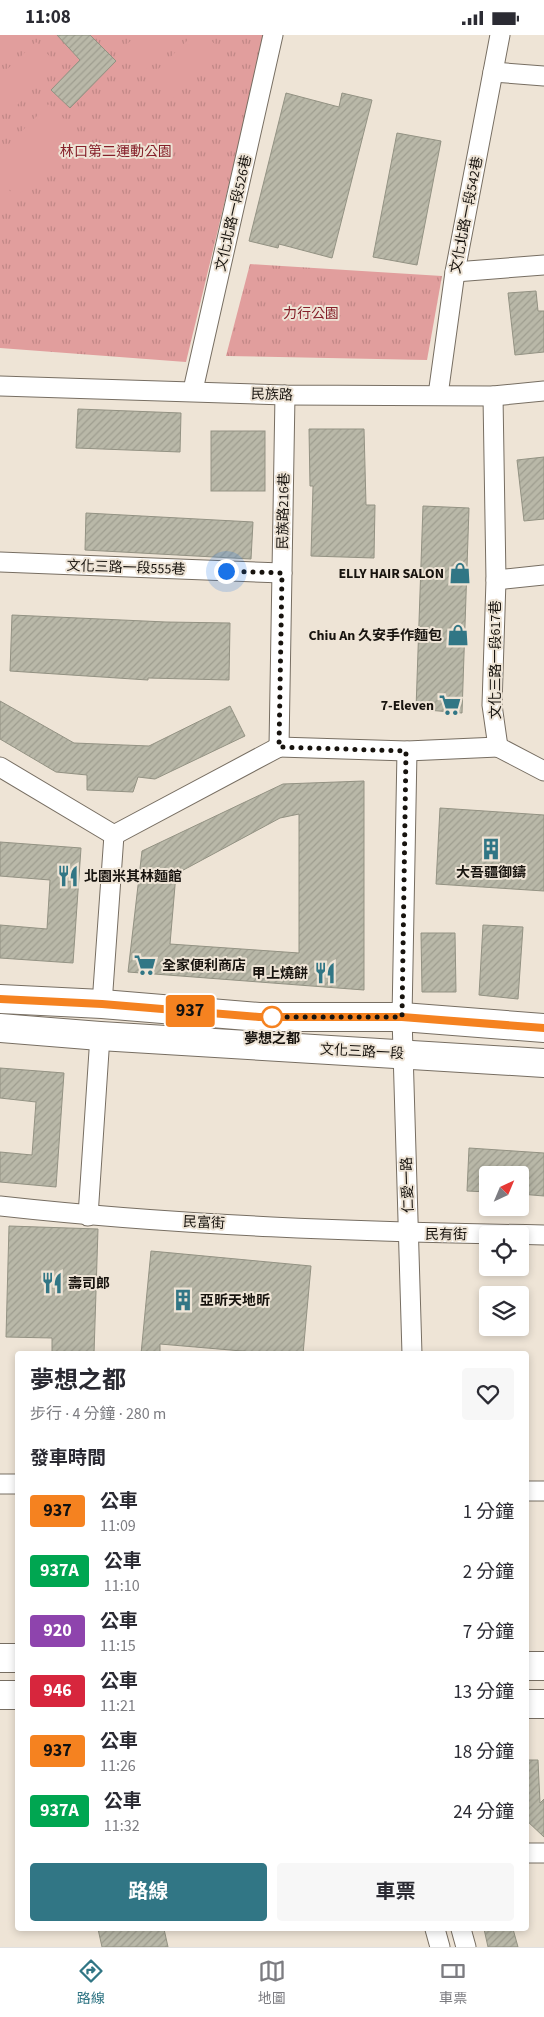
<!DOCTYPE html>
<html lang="zh-TW">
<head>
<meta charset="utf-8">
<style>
	:root { --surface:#fff; --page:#f7f7f7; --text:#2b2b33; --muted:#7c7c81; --line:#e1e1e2; --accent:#317685 }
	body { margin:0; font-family:"Source Sans 3","Noto Sans TC",sans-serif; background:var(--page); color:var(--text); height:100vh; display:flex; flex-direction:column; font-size:19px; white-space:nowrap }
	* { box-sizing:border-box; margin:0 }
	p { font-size:16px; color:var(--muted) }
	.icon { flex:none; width:28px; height:28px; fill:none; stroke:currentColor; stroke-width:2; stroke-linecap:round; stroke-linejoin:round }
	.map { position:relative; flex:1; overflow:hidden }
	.panel { position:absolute; left:15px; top:1316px; width:514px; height:580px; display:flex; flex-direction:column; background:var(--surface); border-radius:5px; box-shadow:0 2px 8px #0003 }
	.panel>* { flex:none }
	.badge { padding:0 10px; border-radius:4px; font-size:18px; line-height:32px }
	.needle { width:32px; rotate:44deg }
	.controls { position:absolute; left:479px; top:1131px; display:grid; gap:10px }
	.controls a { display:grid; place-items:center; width:50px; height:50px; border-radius:5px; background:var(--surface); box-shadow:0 2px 8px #0003; font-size:25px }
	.you { position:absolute; width:25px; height:25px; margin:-12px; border:4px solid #fff; border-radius:50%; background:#1a73e8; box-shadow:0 0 0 8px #1a73e833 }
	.map>.badge { position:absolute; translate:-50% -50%; box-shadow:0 0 0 2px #fff }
	h2 { padding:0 15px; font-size:19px; line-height:45px }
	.round { display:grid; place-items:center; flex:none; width:52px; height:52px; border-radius:5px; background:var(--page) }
	.headline { display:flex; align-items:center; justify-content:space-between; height:85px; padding:0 15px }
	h1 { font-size:24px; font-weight:700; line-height:38px }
	.action { display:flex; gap:10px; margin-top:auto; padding:10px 15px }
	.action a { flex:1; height:58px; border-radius:5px; background:var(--accent); color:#fff; font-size:20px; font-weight:700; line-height:58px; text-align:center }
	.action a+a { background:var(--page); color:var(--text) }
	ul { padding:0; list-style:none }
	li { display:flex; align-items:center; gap:15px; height:60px; padding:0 15px }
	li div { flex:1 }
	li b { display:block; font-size:19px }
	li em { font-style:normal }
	li .badge { min-width:55px; font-weight:700; text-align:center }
	.status { display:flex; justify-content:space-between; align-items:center; height:35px; padding:0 25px; background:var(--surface); direction:ltr }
	.status svg { height:14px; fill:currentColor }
	.tabs { display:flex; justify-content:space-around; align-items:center; height:70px; border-top:1px solid var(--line); background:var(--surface); font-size:14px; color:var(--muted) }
	.tabs a { display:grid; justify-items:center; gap:2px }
	.tabs .active { color:var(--accent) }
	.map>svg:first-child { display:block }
</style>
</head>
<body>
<div class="status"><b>11:08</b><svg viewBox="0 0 49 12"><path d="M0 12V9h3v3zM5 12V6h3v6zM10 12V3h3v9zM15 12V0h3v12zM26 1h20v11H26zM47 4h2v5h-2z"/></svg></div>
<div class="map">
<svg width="544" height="1912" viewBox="0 0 544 1912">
	<defs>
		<pattern id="park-tufts" width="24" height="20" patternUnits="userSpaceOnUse" patternTransform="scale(1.25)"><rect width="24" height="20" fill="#e19e9d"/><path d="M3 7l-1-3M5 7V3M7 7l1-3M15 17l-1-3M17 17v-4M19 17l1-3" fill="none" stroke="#c08786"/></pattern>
		<pattern id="building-hatch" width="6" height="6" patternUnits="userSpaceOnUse" patternTransform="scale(1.25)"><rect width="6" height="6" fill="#b9b8a8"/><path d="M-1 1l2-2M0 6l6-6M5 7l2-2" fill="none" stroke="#9e9d8f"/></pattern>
	</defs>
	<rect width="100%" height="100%" fill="#eee4d6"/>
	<g fill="url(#park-tufts)">
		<polygon points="0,0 265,0 186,327 0,313"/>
		<polygon points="250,229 442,241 427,325 226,321"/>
	</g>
	<g fill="#e19e9d">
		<polygon points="0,0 30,1 0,31"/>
		<polygon points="137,0 183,0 147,34 125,11"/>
		<polygon points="193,0 206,0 222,17 174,63 152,40"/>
		<polygon points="36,7 58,30 11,76 0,65 0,41"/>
		<polygon points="49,69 79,99 21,158 0,136 0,118"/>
		<polygon points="0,146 17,163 0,180"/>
	</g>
	<g fill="url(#building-hatch)" stroke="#939283" fill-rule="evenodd">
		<polygon points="57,0 90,0 116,26 70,73 51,55 80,25"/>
		<polygon points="286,58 339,72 342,58 372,65 332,223 279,209 278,213 249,206"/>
		<polygon points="397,98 441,106 417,230 373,222"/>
		<polygon points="536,256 538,276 544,276 544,317 515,320 508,258"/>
		<polygon points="78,374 181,378 180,417 76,413"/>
		<polygon points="309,394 364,394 366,470 375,470 374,523 311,521 313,451 310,451"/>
		<rect x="211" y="396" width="54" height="60"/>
		<polygon points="544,422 544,484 524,486 517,425"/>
		<polygon points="423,471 469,473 462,678 416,674"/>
		<polygon points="86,478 253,487 251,524 85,515"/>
		<polygon points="12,580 166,587 230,588 229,645 148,643 148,645 10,636"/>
		<polygon points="0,666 74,708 149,711 230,671 245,701 155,744 138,742 133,757 87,755 87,740 56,737 0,704"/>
		<path d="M364 746V955L128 937 142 816 283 749ZM299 779V918L170 909 176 839 280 783Z"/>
		<polygon points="440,773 544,780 544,856 436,849"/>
		<polygon points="0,807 81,813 73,928 0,923 0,890 47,894 50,845 0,841"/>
		<polygon points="483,890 523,892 518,964 479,960"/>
		<polygon points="421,898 455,898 456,957 422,957"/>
		<polygon points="0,1033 64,1038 56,1152 0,1147 0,1117 32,1120 36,1067 0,1063"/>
		<polygon points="469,1113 544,1118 544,1161 520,1159 520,1140 488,1140 488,1157 467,1156"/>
		<polygon points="9,1191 98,1194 94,1319 52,1319 52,1303 6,1302"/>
		<polygon points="151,1216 311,1231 303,1319 277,1319 160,1309 160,1319 141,1319"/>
		<polygon points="526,1725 538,1725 540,1768 544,1764 544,1802 526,1785"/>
		<polygon points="98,1894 164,1894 168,1912 102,1912"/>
		<polygon points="484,1894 513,1894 518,1912 488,1912"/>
	</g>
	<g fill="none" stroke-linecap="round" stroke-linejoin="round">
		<g stroke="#776e62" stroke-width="21">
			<g id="street">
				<polyline points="493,37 544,41"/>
				<polyline points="455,237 544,230"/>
				<polyline points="0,351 285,360 493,361 544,356"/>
				<polyline points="193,355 273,0"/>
				<polyline points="438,360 455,237 500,0"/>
				<polyline points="493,361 496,545 492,670 498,712"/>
				<polyline points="0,527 282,538"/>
				<polyline points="496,545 544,540"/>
				<polyline points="279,712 285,360"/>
				<polyline points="279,712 407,716 498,712"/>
				<polyline points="498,712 544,736"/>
				<polyline points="407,716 402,982 412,1319"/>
				<polyline points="0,732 114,800 102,969"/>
				<polyline points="114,800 279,712"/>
				<path d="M0 1171C180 1191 363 1197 544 1200"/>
				<polyline points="88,1181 100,1001"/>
				<polyline points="0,1449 18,1449"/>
				<polyline points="526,1456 544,1456"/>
				<polyline points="526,1818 544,1818"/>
				<polyline points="435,1894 440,1912"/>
				<polyline points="461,1894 466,1912"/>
			</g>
		</g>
		<g stroke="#776e62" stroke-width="30">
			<g id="secondary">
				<polyline points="0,964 102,969 259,982 402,982 544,993"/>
				<polyline points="0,993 100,1001 544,1028"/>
				<polyline points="0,1623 18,1623"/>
				<polyline points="526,1631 544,1631"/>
				<polyline points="0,1660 18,1660"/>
				<polyline points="526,1669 544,1669"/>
			</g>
		</g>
		<use href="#street" stroke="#fff" stroke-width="19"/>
		<use href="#secondary" stroke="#fff" stroke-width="28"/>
	</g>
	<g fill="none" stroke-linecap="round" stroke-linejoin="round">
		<g stroke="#fff" stroke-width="11">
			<polyline id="line" points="0,964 102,969 259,982 402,982 544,993"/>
		</g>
		<use href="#line" stroke="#f58220" stroke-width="8"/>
		<polyline stroke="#17130e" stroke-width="5" stroke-dasharray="0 9" points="226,536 282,538 279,712 406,716 402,982 272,982"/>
	</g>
	<defs>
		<g id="shop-bare" transform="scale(1.725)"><path d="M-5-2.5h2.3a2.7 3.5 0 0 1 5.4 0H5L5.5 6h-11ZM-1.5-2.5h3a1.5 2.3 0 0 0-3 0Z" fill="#317685" stroke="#eee4d6" stroke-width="2.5" paint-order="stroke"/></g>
		<g id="supermarket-bare" transform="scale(1.725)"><path d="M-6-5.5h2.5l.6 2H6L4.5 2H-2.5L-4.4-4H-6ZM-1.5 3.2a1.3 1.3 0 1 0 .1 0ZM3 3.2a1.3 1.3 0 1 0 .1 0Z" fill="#317685" stroke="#eee4d6" stroke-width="2.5" paint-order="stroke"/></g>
		<g id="building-bare" transform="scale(1.725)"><path d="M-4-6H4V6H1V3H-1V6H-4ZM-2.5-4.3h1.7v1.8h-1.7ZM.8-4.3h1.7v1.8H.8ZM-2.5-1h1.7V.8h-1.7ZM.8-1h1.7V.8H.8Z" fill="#317685" stroke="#eee4d6" stroke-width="2.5" paint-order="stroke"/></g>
		<g id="restaurant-bare" transform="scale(1.725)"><path d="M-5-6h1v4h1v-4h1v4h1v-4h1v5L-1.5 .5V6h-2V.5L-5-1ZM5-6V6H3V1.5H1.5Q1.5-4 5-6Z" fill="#317685" stroke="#eee4d6" stroke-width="2.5" paint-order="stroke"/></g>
	</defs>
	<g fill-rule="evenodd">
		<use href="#shop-bare" x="460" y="538"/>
		<use href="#shop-bare" x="458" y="600"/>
		<use href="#supermarket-bare" x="450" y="670"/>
		<use href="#building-bare" x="491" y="814"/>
		<use href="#restaurant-bare" x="68" y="841"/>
		<use href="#supermarket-bare" x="145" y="930"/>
		<use href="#restaurant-bare" x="325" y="938"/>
		<use href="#restaurant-bare" x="52" y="1248"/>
		<use href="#building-bare" x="183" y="1265"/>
	</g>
	<circle fill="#fff" stroke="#f58220" stroke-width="2.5" cx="272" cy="982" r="10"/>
	<g text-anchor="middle" stroke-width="4" stroke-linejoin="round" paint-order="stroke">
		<g font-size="14" fill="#85202a" stroke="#eee4d6">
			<text x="116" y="121">林口第二運動公園</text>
			<text x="311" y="283">力行公園</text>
		</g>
		<g font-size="14" fill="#17130e" stroke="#eee4d6">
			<text transform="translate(233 178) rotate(-77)" y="5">文化北路一段526巷</text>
			<text transform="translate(466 180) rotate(-79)" y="5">文化北路一段542巷</text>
			<text transform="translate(272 359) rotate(2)" y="5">民族路</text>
			<text transform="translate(283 476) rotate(-89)" y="5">民族路216巷</text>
			<text transform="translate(126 532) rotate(2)" y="5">文化三路一段555巷</text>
			<text transform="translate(495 625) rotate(-90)" y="5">文化三路一段617巷</text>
			<text transform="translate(362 1016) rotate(3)" y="5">文化三路一段</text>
			<text transform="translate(407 1150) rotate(-92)" y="5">仁愛一路</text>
			<text transform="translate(204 1187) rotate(3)" y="5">民富街</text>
			<text transform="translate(446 1199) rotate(1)" y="5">民有街</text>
		</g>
		<g font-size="14" font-weight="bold" fill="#17130e" stroke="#eee4d6" text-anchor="end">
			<text x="444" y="543">ELLY HAIR SALON</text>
			<text x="442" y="605">Chiu An 久安手作麵包</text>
			<text x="434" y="675">7-Eleven</text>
			<text x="491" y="842" text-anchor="middle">大吾疆御鑄</text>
			<text x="84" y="846" text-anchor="start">北園米其林麵館</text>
			<text x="162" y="935" text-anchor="start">全家便利商店</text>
			<text x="308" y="943">甲上燒餅</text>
			<text x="68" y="1253" text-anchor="start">壽司郎</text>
			<text x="200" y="1270" text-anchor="start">亞昕天地昕</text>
		</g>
		<g font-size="14" font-weight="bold" fill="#17130e" stroke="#eee4d6">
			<text x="272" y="1008">夢想之都</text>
		</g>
	</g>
</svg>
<div class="controls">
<a><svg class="needle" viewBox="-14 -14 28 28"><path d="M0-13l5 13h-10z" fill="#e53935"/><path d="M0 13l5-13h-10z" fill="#7c7c81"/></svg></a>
<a><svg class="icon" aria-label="locate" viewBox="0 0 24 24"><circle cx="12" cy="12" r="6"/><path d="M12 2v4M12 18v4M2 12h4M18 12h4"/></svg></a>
<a><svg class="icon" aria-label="layers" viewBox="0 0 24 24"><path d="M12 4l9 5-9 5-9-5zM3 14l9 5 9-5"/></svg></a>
</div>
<div class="you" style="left:226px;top:536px"></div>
<b class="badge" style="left:190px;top:976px;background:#f58220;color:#111">937</b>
<section class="panel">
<div class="headline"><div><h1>夢想之都</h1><p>步行 · 4 分鐘 · 280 m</p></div><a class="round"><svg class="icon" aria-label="heart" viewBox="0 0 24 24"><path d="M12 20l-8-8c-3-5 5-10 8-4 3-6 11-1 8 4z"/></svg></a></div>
<h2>發車時間</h2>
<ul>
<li><span class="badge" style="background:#f58220;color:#111">937</span><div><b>公車</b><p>11:09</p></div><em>1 分鐘</em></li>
<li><span class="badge" style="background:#00a651;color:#fff">937A</span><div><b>公車</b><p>11:10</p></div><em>2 分鐘</em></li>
<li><span class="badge" style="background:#8e44ad;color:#fff">920</span><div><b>公車</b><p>11:15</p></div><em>7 分鐘</em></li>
<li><span class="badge" style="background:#d7263d;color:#fff">946</span><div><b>公車</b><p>11:21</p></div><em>13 分鐘</em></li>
<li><span class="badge" style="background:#f58220;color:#111">937</span><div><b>公車</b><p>11:26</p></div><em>18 分鐘</em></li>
<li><span class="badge" style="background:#00a651;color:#fff">937A</span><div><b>公車</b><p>11:32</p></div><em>24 分鐘</em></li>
</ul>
<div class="action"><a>路線</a><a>車票</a></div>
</section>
</div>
<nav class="tabs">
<a class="active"><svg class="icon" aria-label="directions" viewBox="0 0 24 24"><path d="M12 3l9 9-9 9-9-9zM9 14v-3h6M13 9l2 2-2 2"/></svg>路線</a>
<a><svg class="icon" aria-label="map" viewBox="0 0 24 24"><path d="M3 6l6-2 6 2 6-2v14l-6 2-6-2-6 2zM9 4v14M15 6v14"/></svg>地圖</a>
<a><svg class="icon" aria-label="tickets" viewBox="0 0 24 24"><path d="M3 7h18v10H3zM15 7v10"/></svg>車票</a>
</nav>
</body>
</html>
